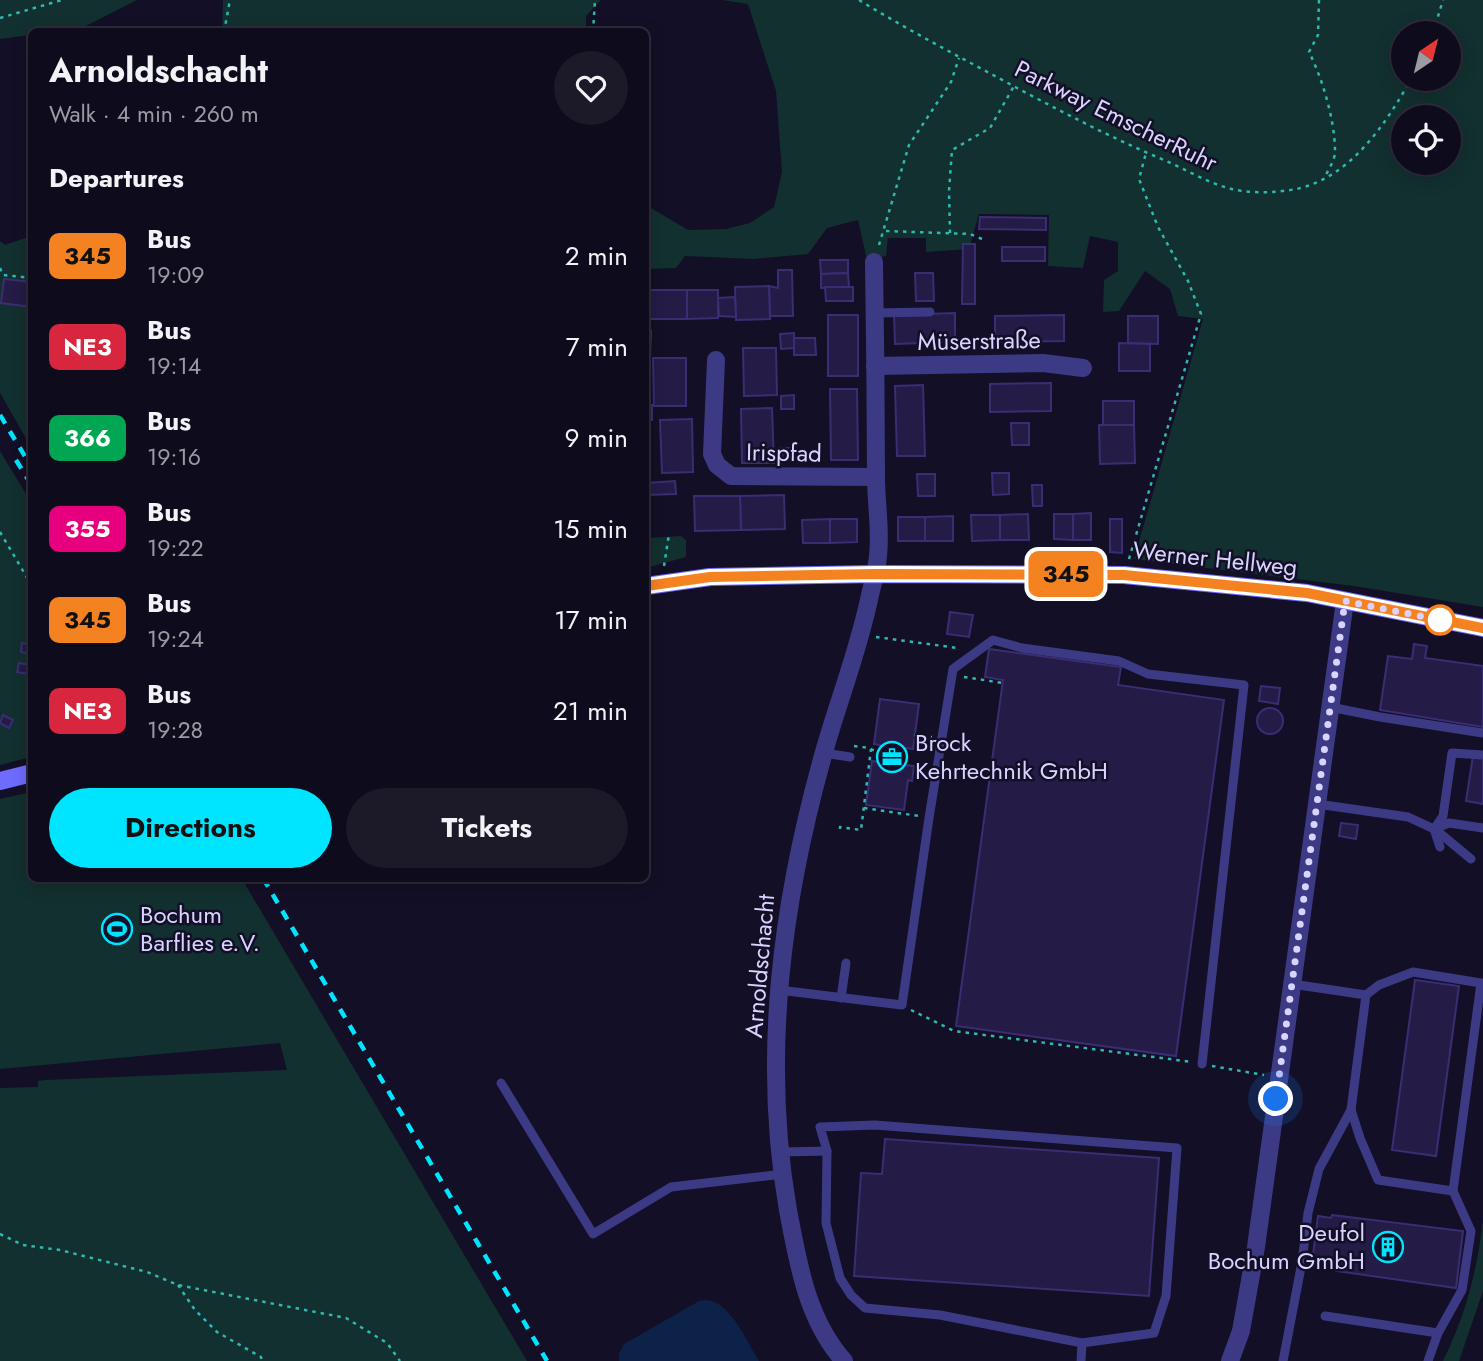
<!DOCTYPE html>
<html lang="en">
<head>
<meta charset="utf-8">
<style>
	:root { --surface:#0e0b1c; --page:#1c1929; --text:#f1f3f6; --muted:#9b9ba3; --line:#2e2b3b; --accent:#00e5ff }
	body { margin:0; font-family:Jost,sans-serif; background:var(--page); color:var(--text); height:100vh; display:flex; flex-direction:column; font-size:26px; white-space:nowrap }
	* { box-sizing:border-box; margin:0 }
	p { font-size:23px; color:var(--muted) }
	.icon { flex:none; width:38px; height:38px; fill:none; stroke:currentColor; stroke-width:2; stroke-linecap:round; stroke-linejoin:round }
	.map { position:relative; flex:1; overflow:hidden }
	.sheet { position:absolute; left:28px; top:28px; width:621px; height:854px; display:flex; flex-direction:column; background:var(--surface); border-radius:10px; box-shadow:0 4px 18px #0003,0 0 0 2px var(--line) }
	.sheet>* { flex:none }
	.badge { padding:0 14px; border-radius:10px; font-size:24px; line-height:46px }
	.needle { width:46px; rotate:35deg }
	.buttons { position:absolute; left:1391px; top:21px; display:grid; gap:14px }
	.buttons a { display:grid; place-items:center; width:70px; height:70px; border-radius:50%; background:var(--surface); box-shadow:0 4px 18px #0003,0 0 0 2px var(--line); font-size:35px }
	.you { position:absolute; width:35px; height:35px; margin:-18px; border:5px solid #fff; border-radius:50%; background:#1a73e8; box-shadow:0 0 0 10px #1a73e833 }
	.map>.badge { position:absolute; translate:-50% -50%; box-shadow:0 0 0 4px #fff }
	h2 { padding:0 21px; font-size:26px; line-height:63px }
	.round { display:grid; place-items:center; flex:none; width:74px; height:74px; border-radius:37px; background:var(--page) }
	.overview { display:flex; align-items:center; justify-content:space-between; height:119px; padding:0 21px }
	h1 { font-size:33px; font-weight:700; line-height:52px }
	.action { display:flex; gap:14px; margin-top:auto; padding:14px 21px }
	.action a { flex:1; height:80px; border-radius:42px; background:var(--accent); color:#111; font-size:28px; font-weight:700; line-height:80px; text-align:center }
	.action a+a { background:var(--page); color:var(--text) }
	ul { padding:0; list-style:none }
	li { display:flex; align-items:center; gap:21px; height:91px; padding:0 21px }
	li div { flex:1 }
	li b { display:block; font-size:26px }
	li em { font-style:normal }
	li .badge { min-width:77px; font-weight:700; text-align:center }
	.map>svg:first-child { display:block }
</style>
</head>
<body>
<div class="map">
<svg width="1483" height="1361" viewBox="0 0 1483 1361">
	<rect width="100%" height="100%" fill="#130f26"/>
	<g fill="#12302f" fill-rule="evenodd">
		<polygon points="0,0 137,0 80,29 32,32 31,35 0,39"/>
		<polygon points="223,0 601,0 586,16 586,31 222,32"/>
		<path d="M722 0H1483V607L1354 586 1134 559 1203 319 1178 316 1170 289 1145 271 1119 311 1103 312 1104 280 1118 271V242L1090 236 1083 268 1048 266 1049 215 979 214 969 249 926 252V238H888L886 256 867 260 858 220 827 228 808 254 754 259 685 256 676 268 646 269V205L688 230 726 229 750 223 774 207 782 172 776 91 748 4ZM1404 33H1449V79H1404ZM1404 117H1449V163H1404Z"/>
		<polygon points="31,236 31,447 0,393 0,241 5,245"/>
		<polygon points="0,451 32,504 31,757 0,765"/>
		<polygon points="681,536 686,540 686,557 646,568 646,540 648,538"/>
		<polygon points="31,792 32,878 242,879 527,1361 0,1361 0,1088 38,1087 38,1081 46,1080 287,1070 280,1043 0,1069 0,799"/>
		<path d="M1483 1220V1291L1459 1361H1443C1466 1314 1477 1271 1483 1220Z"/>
	</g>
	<path fill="#0c2248" d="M706 1300C730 1301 747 1342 759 1361H619V1354L624 1344 699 1301Z"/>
	<g fill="#241b47" stroke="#3b2d73" stroke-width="2">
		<polygon points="980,217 1046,218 1046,230 979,229"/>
		<polygon points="963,244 975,244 975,304 962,304"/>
		<rect x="1002" y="247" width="43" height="14"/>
		<polygon points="820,260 848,260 848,273 821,274"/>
		<polygon points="778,270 792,270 793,316 770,316 769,286 778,288"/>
		<polygon points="848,273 849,287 821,288 821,274"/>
		<polygon points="915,273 933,273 934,301 916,301"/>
		<polygon points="4,279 32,282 32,307 1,303"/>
		<polygon points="769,286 770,319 736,320 735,287"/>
		<polygon points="825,287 853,287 853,301 826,301"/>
		<polygon points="646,290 687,290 687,319 647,319"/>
		<polygon points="687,290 718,290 718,318 687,319"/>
		<polygon points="735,297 736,317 719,316 718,298"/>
		<polygon points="955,313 955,342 895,344 894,315"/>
		<rect x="828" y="315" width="30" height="61"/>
		<polygon points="1064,315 1064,341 995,342 995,316"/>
		<polygon points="1128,316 1158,316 1158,344 1128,343"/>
		<polygon points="646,331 651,331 650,358 646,358"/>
		<polygon points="794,333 794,348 781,349 780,334"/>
		<polygon points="794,338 815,338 816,355 794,355"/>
		<polygon points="1119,343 1150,344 1150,371 1119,371"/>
		<polygon points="743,348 776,348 777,395 744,396"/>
		<polygon points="653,358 686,358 686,406 654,406"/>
		<polygon points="1051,383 1051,411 990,412 990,384"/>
		<polygon points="923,385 925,456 897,456 895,386"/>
		<polygon points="830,389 857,389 858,460 831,460"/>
		<polygon points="794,395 794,409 781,409 781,396"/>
		<rect x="1103" y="401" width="31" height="24"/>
		<rect x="646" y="405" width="6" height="15"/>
		<polygon points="772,408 774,463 742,463 741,409"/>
		<polygon points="692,419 693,472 662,473 660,420"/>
		<polygon points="1011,423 1029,423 1029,445 1012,445"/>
		<polygon points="1099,425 1134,425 1135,463 1100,464"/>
		<polygon points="781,448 795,448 795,460 782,461"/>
		<polygon points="992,473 1009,473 1009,494 993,495"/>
		<polygon points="917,474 935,474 935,496 918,496"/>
		<polygon points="675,481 676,494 646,495 646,483"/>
		<polygon points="1032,485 1042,485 1042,506 1033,506"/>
		<polygon points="784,495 785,529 741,530 740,496"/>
		<polygon points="694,496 740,496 741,530 695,531"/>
		<polygon points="1091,513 1091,540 1073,540 1073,514"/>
		<polygon points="1028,514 1029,540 1000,540 1000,515"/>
		<polygon points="1054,514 1073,514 1073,540 1054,539"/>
		<polygon points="971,515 1000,515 1000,540 972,541"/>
		<polygon points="953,516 953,541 925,541 925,517"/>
		<rect x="898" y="517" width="27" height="24"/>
		<polygon points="830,519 830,543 803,543 802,520"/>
		<polygon points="830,519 857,519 857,542 830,543"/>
		<polygon points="1110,519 1122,519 1122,553 1110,552"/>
		<polygon points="950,612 973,615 969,637 947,634"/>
		<polygon points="22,643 32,645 31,654 21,652"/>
		<polygon points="1414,644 1427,646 1425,658 1483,666 1483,727 1380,710 1388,656 1412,659"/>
		<polygon points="989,649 1121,667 1118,685 1224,700 1176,1056 956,1026 1003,680 985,677"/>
		<polygon points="19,663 30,665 28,674 17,672"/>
		<polygon points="1261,686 1280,688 1278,704 1259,701"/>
		<polygon points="880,699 919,704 913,749 906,748 904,765 914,766 912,781 908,780 904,810 866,805 872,761 878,762 880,745 874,744"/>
		<circle cx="1270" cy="721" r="13"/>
		<polygon points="3,715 13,720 9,728 0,723"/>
		<polygon points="1473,756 1483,758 1483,804 1466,801"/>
		<polygon points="1341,823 1358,825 1356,839 1339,836"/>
		<polygon points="1415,980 1459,986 1436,1156 1392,1150"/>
		<polygon points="885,1139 1159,1158 1149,1296 854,1276 861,1173 882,1174"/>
		<polygon points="1332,1215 1463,1231 1456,1288 1336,1271 1336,1267 1312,1263 1318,1216 1331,1218"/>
	</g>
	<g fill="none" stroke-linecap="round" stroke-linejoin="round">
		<g stroke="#2fb8b0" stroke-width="2.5" stroke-dasharray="3.5 5" stroke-linecap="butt">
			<path d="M859 0C911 32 964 59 1017 88 1066 114 1114 139 1164 160 1185 169 1206 182 1228 188 1248 194 1275 193 1296 189 1350 178 1386 124 1411 79"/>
			<path d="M1319 0 1318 35 1309 52C1323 80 1335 121 1335 152 1335 160 1328 170 1325 177"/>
			<polyline points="0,18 62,0"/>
			<polyline points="224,32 230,0"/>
			<polyline points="593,32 595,0"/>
			<polyline points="1433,33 1443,0"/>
			<polyline points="886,231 970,234 982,239"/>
			<polyline points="950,233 949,191 952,150 990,128 1014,86"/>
			<polyline points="879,245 909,145 951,82 959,58"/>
			<polyline points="0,268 3,275 32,278"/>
			<polyline points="0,532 32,586"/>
			<polyline points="1129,559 1201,314 1188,281 1158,227 1139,179 1146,153"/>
			<polyline points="664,566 669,534"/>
			<polyline points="876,637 958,648"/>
			<polyline points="964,677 1003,683"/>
			<polyline points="914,735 932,737"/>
			<polyline points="854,746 869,748 879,753"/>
			<polyline points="864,808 919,816"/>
			<polyline points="840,829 840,827 861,830 871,749"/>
			<polyline points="911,1010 954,1031 1192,1062"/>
			<polyline points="1212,1066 1264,1075"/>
			<polyline points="0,1234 23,1245 60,1250 147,1272 178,1285 346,1318 387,1343 400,1361"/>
			<polyline points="178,1285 195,1310 217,1332 261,1357 262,1361"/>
		</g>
		<g stroke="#3d3a85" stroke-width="9">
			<polyline points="875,313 930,312"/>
			<polyline points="1330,707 1380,717 1483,733"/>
			<polyline points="824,753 850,757"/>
			<polyline points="1317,804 1408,817 1434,829 1449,823 1483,828"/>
			<polyline points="1436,830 1471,859"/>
			<polyline points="1440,847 1434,829 1443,816 1452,753 1483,755"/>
			<polyline points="779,990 902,1005 929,818 953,669 993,640 1022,648 1119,661 1148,674 1244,685 1202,1064"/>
			<polyline points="841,998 846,963"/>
			<polyline points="501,1083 593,1234 671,1187 783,1174"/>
			<polyline points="1351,1110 1360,1138 1378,1180 1453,1191 1481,983 1413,972 1379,985 1366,995"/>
			<polygon points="875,1125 1177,1148 1166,1296 1154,1333 1082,1343 940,1315 865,1308 851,1295 840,1278 826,1223 827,1151 820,1127"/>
			<polyline points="782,1152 827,1151"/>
			<polyline points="1325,1316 1438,1333"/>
			<polyline points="1081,1361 1082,1343"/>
			<polyline points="1283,1361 1302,1262 1308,1213 1319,1169 1351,1110 1366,995 1292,984"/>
			<polyline points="1428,1361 1438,1333 1462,1290 1471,1231 1453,1191"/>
		</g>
		<g stroke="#3d3a85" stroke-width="18">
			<polyline points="716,360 712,454 717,465 731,476 876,477"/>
			<polyline points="875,366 1043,363 1083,368"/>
			<path d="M844 1361C807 1320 798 1263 788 1210 761 1056 782 901 824 752 839 699 859 649 870 595 873 582 877 569 878 556 881 530 876 503 876 477 876 405 875 334 874 262"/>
			<polyline points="1230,1361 1241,1331 1256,1247 1345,601"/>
		</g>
		<g stroke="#6f6bff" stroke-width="18">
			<polyline points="646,586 710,577 875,574 1124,575 1307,593 1483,628"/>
			<polyline points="0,781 32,773"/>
		</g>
		<g stroke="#00e5ff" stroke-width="4.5" stroke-dasharray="10 9" stroke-linecap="butt">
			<polyline points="0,415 32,468"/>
			<polyline points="16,460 32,486"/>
			<polyline points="263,878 547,1361"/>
		</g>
	</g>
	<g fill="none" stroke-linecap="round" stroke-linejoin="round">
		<g stroke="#fff" stroke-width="16">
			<polyline id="line" points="646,586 710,577 875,574 1124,575 1307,593 1483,628"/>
		</g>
		<use href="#line" stroke="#f58220" stroke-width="10"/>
		<polyline stroke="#d9d4ff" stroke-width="7" stroke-dasharray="0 12.6" points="1276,1099 1345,601 1440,620"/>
	</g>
	<defs>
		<g id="office-ring" transform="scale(1.575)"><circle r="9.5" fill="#130f26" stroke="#00e5ff" stroke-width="1.5"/><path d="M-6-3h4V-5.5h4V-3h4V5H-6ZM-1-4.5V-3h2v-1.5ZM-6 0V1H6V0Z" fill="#00e5ff"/></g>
		<g id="stadium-ring" transform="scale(1.575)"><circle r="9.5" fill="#130f26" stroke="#00e5ff" stroke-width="1.5"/><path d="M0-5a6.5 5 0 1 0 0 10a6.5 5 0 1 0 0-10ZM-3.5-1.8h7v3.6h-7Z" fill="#00e5ff"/></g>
		<g id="building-ring" transform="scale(1.575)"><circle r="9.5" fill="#130f26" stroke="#00e5ff" stroke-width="1.5"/><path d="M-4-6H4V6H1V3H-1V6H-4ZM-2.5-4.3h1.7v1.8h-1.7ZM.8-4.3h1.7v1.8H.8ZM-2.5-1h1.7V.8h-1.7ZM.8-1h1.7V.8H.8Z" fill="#00e5ff"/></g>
	</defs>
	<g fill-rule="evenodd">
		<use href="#office-ring" x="892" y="757"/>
		<use href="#stadium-ring" x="117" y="929"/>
		<use href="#building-ring" x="1388" y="1247"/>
	</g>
	<circle fill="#fff" stroke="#f58220" stroke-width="3.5" cx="1440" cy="620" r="14"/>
	<g text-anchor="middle" stroke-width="5" stroke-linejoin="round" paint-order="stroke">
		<g font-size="24" fill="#d9d4ff" stroke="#130f26">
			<text transform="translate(1116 116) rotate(26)" y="8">Parkway EmscherRuhr</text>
			<text transform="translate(979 341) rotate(-1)" y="8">Müserstraße</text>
			<text transform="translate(784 453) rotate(1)" y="8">Irispfad</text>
			<text transform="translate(1215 559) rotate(6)" y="8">Werner Hellweg</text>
			<text transform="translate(760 966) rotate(-85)" y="8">Arnoldschacht</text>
		</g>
		<g font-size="24" fill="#d9d4ff" stroke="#130f26" text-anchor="start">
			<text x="915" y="751">Brock<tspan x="915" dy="28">Kehrtechnik GmbH</tspan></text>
			<text x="140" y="923">Bochum<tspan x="140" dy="28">Barflies e.V.</tspan></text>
			<text x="1365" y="1241" text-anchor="end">Deufol<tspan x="1365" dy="28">Bochum GmbH</tspan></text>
		</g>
	</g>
</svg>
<div class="buttons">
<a><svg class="needle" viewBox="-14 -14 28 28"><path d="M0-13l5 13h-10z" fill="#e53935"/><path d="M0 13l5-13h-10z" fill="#9b9ba3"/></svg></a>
<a><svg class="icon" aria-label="locate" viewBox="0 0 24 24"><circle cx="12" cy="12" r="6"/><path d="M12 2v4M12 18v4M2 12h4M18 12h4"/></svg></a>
</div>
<div class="you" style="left:1276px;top:1099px"></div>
<b class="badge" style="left:1066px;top:574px;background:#f58220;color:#111">345</b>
<section class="sheet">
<div class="overview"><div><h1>Arnoldschacht</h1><p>Walk · 4 min · 260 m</p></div><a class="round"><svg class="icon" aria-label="heart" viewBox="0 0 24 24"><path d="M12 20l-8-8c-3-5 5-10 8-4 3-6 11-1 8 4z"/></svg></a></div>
<h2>Departures</h2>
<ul>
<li><span class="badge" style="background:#f58220;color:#111">345</span><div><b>Bus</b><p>19:09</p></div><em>2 min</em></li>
<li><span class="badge" style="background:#d7263d;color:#fff">NE3</span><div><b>Bus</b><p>19:14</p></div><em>7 min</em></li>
<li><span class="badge" style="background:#00a651;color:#fff">366</span><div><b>Bus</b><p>19:16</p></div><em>9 min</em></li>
<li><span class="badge" style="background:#e6007e;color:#fff">355</span><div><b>Bus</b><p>19:22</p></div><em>15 min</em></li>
<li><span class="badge" style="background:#f58220;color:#111">345</span><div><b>Bus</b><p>19:24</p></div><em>17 min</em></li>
<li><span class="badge" style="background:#d7263d;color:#fff">NE3</span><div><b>Bus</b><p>19:28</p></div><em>21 min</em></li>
</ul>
<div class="action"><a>Directions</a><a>Tickets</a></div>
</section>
</div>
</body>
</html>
